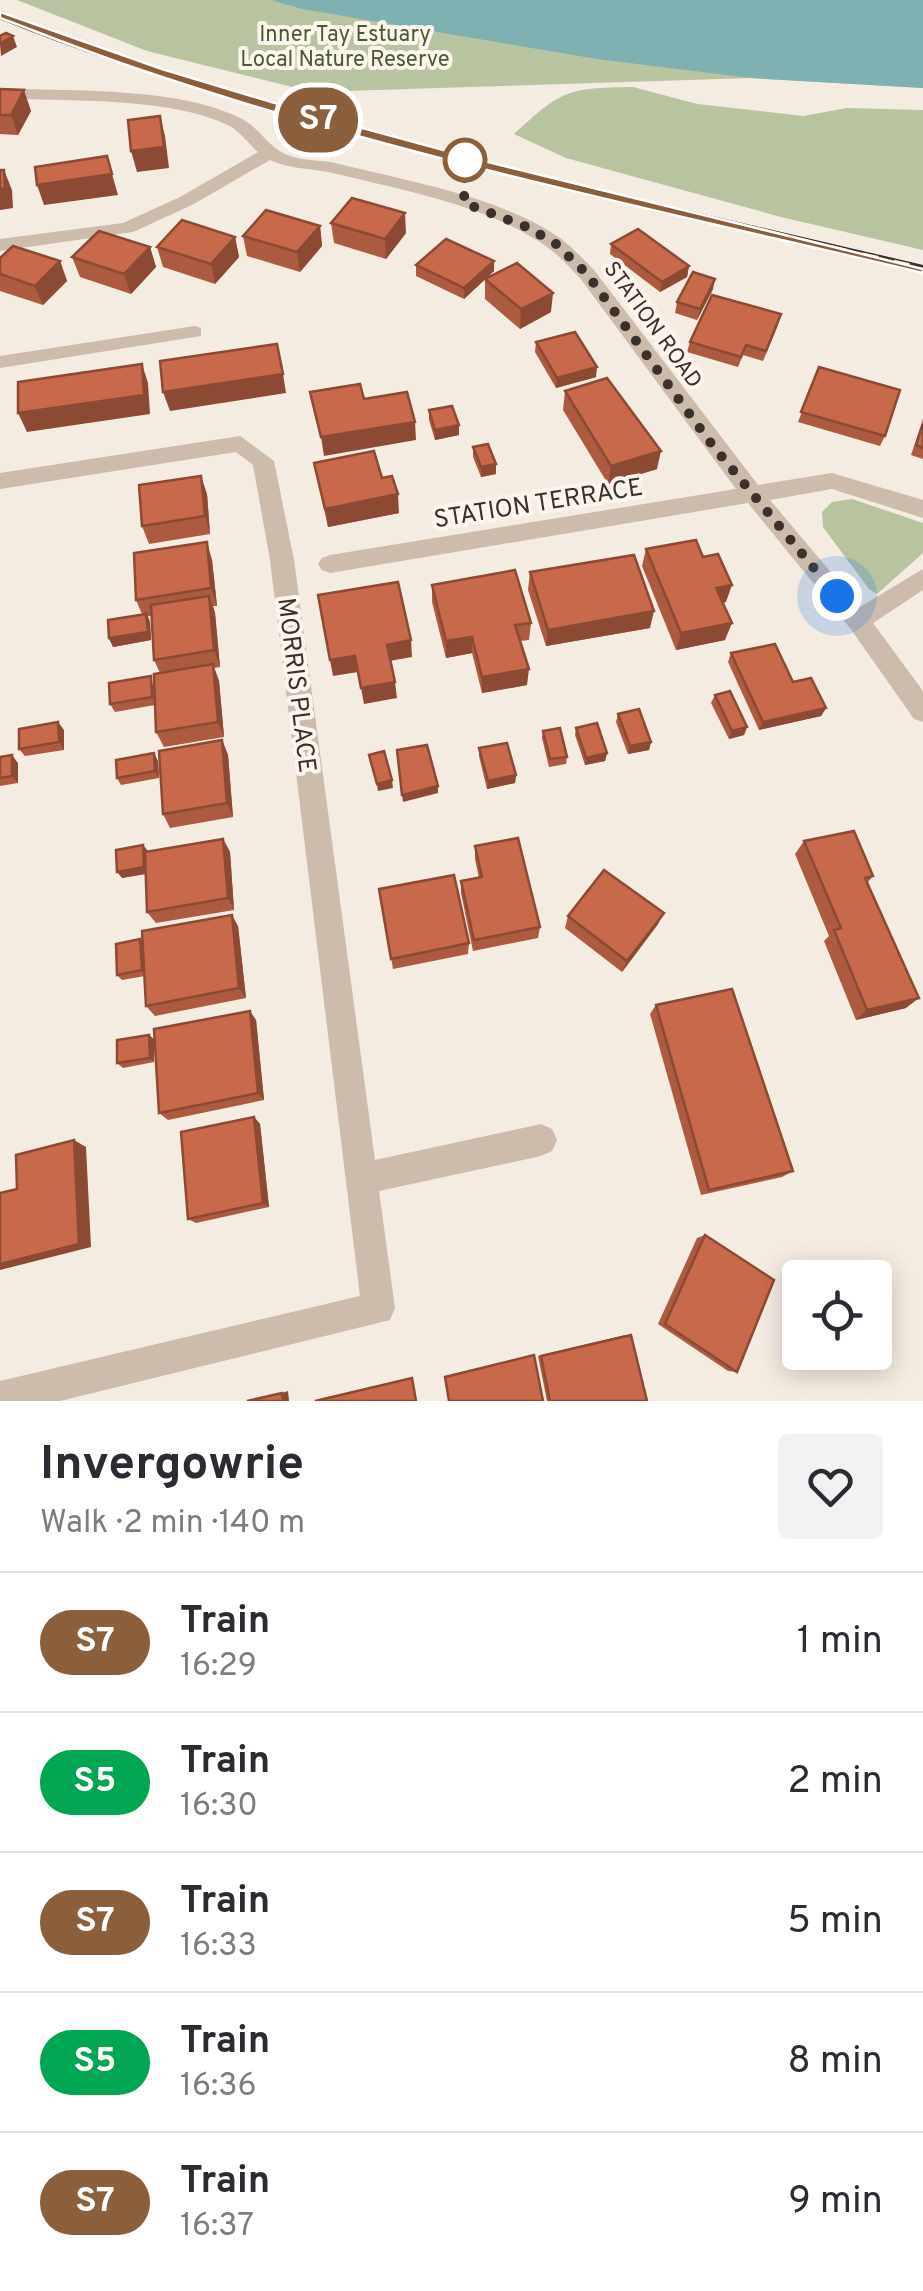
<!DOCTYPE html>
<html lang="en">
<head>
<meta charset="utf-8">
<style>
	:root { --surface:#fff; --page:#f2f2f3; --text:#2b2b33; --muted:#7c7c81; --line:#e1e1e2 }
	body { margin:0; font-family:Overpass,sans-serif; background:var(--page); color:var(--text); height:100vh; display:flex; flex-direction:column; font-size:38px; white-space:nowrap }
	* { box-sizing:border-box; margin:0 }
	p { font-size:32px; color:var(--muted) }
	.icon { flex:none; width:55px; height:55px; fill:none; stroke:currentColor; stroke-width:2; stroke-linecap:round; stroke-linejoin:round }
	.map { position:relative; height:1401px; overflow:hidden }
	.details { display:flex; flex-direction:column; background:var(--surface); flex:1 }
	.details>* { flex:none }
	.badge { padding:0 20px; border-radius:32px; font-size:35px; line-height:65px }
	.controls { position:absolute; left:782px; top:1260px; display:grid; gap:20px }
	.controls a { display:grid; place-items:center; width:110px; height:110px; border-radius:10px; background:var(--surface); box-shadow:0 5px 25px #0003; font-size:50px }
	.you { position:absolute; width:50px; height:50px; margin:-25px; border:8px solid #fff; border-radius:50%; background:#1a73e8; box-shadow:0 0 0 15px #1a73e833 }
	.map>.badge { position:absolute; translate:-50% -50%; box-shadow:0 0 0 5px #fff }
	.round { display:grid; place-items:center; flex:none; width:105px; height:105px; border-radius:10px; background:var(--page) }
	.headline { display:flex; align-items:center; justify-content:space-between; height:170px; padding:0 40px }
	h1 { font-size:48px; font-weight:700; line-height:75px }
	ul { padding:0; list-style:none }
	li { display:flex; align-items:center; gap:30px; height:140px; padding:0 40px; border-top:2px solid var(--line) }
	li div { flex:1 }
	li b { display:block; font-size:38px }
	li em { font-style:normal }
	li .badge { min-width:110px; font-weight:700; text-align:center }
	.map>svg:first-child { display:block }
</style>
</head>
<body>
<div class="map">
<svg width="923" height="1401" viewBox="0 0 923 1401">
	<rect width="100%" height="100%" fill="#f4ebe1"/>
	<g fill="#b8c4a0">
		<polygon points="17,0 923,0 923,88 751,78 313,92 147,51"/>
		<path d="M633 87 697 104 803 116 847 108 923 110V250L781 217 566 158 514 134C562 90 567 88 633 87Z"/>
		<polygon points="852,499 923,523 923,553 877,594 869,589 823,527 822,512 832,502"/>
	</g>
	<polygon fill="#7fb0b2" points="271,0 923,0 923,88 751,78 597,59 302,9"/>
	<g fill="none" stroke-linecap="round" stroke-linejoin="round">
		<polygon fill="#cdbbac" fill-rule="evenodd" points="195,326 201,328 201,336 0,368 0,356"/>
		<g fill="#cdbbac" fill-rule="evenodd">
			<path d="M0 88C72 92 178 86 242 119 261 129 270 150 290 156 304 161 321 160 335 163 407 181 499 196 560 238 572 247 583 259 594 270L758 485 832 473 923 500V518L832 489 770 500 860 607 923 569V590L873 623 923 691V722L914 719 850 628 748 503 330 573 322 570 318 564 322 558 330 555 736 489 580 278C570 268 559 255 547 247 487 205 406 191 337 174 314 168 291 170 270 160L192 205 133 232 0 251V239L123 223 180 197 258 152C249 144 240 132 230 126 168 96 68 102 0 98Z"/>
			<polygon points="240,436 274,461 294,560 375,1160 541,1124 552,1129 557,1140 552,1151 541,1156 379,1191 395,1308 390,1320 60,1401 0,1401 0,1381 360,1296 270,560 253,465 236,452 0,489 0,473"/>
		</g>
		<g stroke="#3b302b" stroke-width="8">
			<path id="rail" d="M0 15C92 53 186 81 281 109 493 171 708 219 923 269"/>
		</g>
		<use href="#rail" stroke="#fbf5ee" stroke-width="5" stroke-dasharray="16" stroke-linecap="butt"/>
	</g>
	<g fill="#ac5a40">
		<polygon points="0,89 31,111 18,135 0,134"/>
		<polygon points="331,223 406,233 386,259 334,243"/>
		<polygon points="320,226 322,246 300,272 247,256 243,236"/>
		<polygon points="235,237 239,257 215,284 163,267 157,247"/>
		<polygon points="611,244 689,266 687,277 660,292 610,254"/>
		<polygon points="150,247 156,267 131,294 80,277 72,257"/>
		<polygon points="0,258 60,261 67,281 43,305 0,291"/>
		<polygon points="416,265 494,271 464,299 416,276"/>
		<polygon points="485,279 551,312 520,329 485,299"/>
		<polygon points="713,289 697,320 675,313 677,302"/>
		<polygon points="778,325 763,361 743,355 738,367 687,352 690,342"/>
		<polygon points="536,342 596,377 556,388 535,352"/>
		<polygon points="819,367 885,436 880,446 798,422"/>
		<polygon points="565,391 657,469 608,484 563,410"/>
		<polygon points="429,410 459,435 435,440 429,420"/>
		<polygon points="923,419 923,459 911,455"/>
		<polygon points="473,447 496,474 481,477 473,457"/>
		<polygon points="314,463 382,478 399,513 328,527"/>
		<polygon points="207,494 210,534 149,544 142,526"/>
		<polygon points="646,549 726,602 723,603 725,640 676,650 642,566"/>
		<polygon points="212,560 217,606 213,606 215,613 220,667 214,668 219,681 224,737 164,747 156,732 155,705 115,712 110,704 154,683 160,673 154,660 151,616 148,616 150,622 151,640 113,647 109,638 142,614 136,600"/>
		<polygon points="530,572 650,628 546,646 528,590"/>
		<polygon points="432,585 531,623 529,640 520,641 527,685 482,693 472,653 446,658 432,602"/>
		<polygon points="731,653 793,682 826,708 821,716 759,730 728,662"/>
		<polygon points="715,695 747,727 744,735 729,739 711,703"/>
		<polygon points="618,714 651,742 649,750 628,754 616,722"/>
		<polygon points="576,728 607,753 605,761 585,765 575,735"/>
		<polygon points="64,730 64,750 25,756 19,749"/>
		<polygon points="543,731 567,757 566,764 549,767 542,738"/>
		<polygon points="222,740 228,755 233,817 170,828 163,814"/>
		<polygon points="479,748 516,775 515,783 487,789 479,756"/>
		<polygon points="0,757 18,763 18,783 0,786"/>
		<polygon points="158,761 159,778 121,785 117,778"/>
		<polygon points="223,839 230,852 234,910 156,923 147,912 146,874 122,878 148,852"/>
		<polygon points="804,841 873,876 868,882 906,1008 856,1020 824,941 829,936 795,854"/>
		<polygon points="475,846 540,927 538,938 473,951 461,893 461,881 479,878 475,859"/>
		<polygon points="379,889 469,943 468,954 393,969"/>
		<polygon points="568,916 658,924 622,972 565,928"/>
		<polygon points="238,926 246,998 155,1016 146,1006 145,976 122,980 117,975 143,942"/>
		<polygon points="656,1005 793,1171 782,1177 701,1195 650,1014"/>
		<polygon points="256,1020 264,1100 168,1120 159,1113"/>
		<polygon points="154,1039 154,1062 123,1068 117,1063"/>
		<polygon points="254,1117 260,1124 269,1207 196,1223 188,1219"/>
		<polygon points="705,1235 737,1372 728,1371 658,1324 697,1238"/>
		<polygon points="625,1335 631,1335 647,1401 547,1401 538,1356"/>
	</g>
	<g fill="#8c4a34">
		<polygon points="13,36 17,47 1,56 0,44"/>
		<polygon points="24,90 31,111 18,135 11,115"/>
		<polygon points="160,116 165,136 169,168 137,172 131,151"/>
		<polygon points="4,170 12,190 13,208 0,210 0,189"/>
		<polygon points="112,174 118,195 44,205 37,185"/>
		<polygon points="405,213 406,233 386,259 385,239"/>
		<polygon points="320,226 322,246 300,272 297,252"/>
		<polygon points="235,237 239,257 215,284 211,264"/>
		<polygon points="150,247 156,267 131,294 124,274"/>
		<polygon points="60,261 67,281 43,305 35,286"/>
		<polygon points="494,261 494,271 464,299 464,288"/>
		<polygon points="689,266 687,277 660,292 662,282"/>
		<polygon points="715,279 713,289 697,320 700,309"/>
		<polygon points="553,293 551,312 520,329 521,309"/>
		<polygon points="142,364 148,383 150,414 27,432 18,413"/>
		<polygon points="597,367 596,377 556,388 557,378"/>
		<polygon points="283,374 286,393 170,411 163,392"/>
		<polygon points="415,422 416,440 324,456 321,437"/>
		<polygon points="459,425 459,435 435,440 435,430"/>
		<polygon points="661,451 657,469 608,484 611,466"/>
		<polygon points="496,464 496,474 481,477 481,467"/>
		<polygon points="201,476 207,494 210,534 205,516"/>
		<polygon points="398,494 399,513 328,527 325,509"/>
		<polygon points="207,542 212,560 217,606 211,588"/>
		<polygon points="732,585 726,602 710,605 716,588"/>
		<polygon points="209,596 215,613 220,667 214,650"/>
		<polygon points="654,611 650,628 546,646 548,630"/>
		<polygon points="146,614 150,622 151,640 113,647 109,638"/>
		<polygon points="732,623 725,640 676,650 681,633"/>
		<polygon points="472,637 472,653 446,658 446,641"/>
		<polygon points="411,640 412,657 389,661 387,645"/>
		<polygon points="355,656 358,672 333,676 330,660"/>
		<polygon points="213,664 219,681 224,737 218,722"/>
		<polygon points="529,669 527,685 482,693 482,677"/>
		<polygon points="395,682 397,698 364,704 361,688"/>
		<polygon points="826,708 821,716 759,730 763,722"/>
		<polygon points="58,722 64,730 64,750 59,742"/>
		<polygon points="747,727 744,735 729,739 732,731"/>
		<polygon points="222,740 228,755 233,817 227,803"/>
		<polygon points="651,742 649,750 628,754 630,746"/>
		<polygon points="154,753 158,761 159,778 155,771"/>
		<polygon points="607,753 605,761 585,765 586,758"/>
		<polygon points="12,755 18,763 18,783 12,776"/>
		<polygon points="516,775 515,783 487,789 488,781"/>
		<polygon points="392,780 393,788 378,791 377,784"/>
		<polygon points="438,786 438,793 403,802 402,795"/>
		<polygon points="223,839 230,852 234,910 228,898"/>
		<polygon points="143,845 148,851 149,873 122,878 117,872"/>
		<polygon points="664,913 658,924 622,972 627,961"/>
		<polygon points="232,915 238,926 246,998 239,988"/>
		<polygon points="140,939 145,945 146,976 142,970"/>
		<polygon points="919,998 906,1008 856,1020 867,1010"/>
		<polygon points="250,1011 256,1020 264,1100 258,1093"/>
		<polygon points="149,1035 154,1039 154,1062 150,1058"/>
		<polygon points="254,1117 260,1124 269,1207 263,1203"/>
		<polygon points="74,1140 86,1147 91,1247 0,1270 0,1264"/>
		<polygon points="288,1391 289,1401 283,1401 282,1393"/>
	</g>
	<g fill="#c8694b" stroke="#8c4a34" stroke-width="2.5">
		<polygon points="6,33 13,36 0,44 0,36"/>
		<polygon points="0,89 24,90 11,115 0,115"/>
		<polygon points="160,116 164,147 131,151 128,120"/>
		<polygon points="107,156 112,174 37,185 35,167"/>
		<polygon points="0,170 4,170 5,188 0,189"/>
		<polygon points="352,198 405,213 385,239 331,223"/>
		<polygon points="266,210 320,226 297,252 243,236"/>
		<polygon points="182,220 235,237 211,264 157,247"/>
		<polygon points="638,229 689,266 662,282 611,244"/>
		<polygon points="99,231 150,247 124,274 72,257"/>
		<polygon points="446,239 494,261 464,288 416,265"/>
		<polygon points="13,246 60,261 35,286 0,274 0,258"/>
		<polygon points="517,263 553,293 521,309 485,279"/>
		<polygon points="693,272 715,279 700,309 677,302"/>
		<polygon points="712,295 781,314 766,351 746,345 741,357 690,342"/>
		<polygon points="575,332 597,367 557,378 536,342"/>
		<polygon points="277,344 283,374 163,392 160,361"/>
		<polygon points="142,364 144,395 18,413 18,382"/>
		<polygon points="819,367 900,390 885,436 801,412"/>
		<polygon points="607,378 661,451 611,466 565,391"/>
		<polygon points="360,384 364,399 407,392 415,422 321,437 310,392"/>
		<polygon points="452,406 459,425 435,430 429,410"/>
		<polygon points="923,424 923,448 916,445"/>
		<polygon points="488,444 496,464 481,467 473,447"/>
		<polygon points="374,451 382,478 392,476 398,494 325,509 314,463"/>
		<polygon points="201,476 205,516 142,526 139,485"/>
		<polygon points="696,540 703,557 718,554 732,585 716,588 732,623 681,633 646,549"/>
		<polygon points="207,542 211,588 136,600 134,553"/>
		<polygon points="634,555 654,611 548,630 530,572"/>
		<polygon points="515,570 531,623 515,625 529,669 482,677 472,637 446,641 432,585"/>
		<polygon points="398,582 411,640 387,645 395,682 361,688 355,656 330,660 318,595"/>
		<polygon points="209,596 214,650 154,660 151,605"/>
		<polygon points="146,614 148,632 109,638 108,620"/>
		<polygon points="775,644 793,682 811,678 826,708 763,722 731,653"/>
		<polygon points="213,664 218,722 156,732 154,674"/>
		<polygon points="151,676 152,697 110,704 109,683"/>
		<polygon points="730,691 747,727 732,731 715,695"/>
		<polygon points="639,709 651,742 630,746 618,714"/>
		<polygon points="58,722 59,742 19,749 19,729"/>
		<polygon points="597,723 607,753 586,758 576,728"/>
		<polygon points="560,728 567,757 550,759 543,731"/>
		<polygon points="222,740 227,803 163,814 159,751"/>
		<polygon points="507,743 516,775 488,781 479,748"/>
		<polygon points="427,745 438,786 402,795 397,750"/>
		<polygon points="384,751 392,780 377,784 369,755"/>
		<polygon points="154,753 155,771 117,778 116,760"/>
		<polygon points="12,755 12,776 0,778 0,757"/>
		<polygon points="854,831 873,876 865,878 919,998 867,1010 834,930 841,928 804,841"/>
		<polygon points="518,838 540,927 474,940 461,881 482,877 475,846"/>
		<polygon points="223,839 228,898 147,912 145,852"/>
		<polygon points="143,845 144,867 117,872 116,850"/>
		<polygon points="604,870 664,913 627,961 568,916"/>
		<polygon points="454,875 469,943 391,959 379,889"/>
		<polygon points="232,915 239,988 146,1006 142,931"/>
		<polygon points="140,939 142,970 117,975 116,944"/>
		<polygon points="732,989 793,1171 709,1190 656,1005"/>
		<polygon points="250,1011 258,1093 159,1113 154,1029"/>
		<polygon points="149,1035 150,1058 117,1063 117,1040"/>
		<polygon points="254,1117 263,1203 188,1219 181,1132"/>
		<polygon points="74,1140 79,1244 0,1264 0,1193 17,1189 16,1155"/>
		<polygon points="705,1235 774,1280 737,1372 665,1324"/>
		<polygon points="631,1335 647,1401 550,1401 541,1356"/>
		<polygon points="534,1355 543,1401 449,1401 445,1377"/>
		<polygon points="412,1378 416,1401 315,1401"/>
		<polygon points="282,1393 283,1401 247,1401"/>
	</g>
	<path fill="#8b5e3c" stroke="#fff" stroke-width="2.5" d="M0 12 162 69 311 114 484 161 923 269V273C665 212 404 158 153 74 100 57 48 36 0 18Z"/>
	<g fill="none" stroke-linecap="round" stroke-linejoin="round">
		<polyline stroke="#3b302b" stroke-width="10" stroke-dasharray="0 18" points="465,160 464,203 527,227 556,244 587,274 713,446 837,596"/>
	</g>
	<circle fill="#fff" stroke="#8b5e3c" stroke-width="5" cx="465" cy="160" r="20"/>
	<g text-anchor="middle" stroke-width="8" stroke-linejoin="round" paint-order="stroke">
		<g font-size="22" fill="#4a5a2e" stroke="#fbf5ee">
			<text x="345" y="41">Inner Tay Estuary<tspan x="345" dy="25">Local Nature Reserve</tspan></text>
		</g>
		<g font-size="22" fill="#3b302b" stroke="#fbf5ee">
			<text transform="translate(654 324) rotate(54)" y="8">STATION ROAD</text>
		</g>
		<g font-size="25" fill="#3b302b" stroke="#fbf5ee">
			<text transform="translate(538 502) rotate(-9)" y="9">STATION TERRACE</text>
			<text transform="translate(298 685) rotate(83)" y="9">MORRIS PLACE</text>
		</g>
	</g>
</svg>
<div class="controls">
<a><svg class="icon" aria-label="locate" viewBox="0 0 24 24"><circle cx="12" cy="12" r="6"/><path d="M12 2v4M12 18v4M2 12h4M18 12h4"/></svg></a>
</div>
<div class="you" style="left:837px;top:596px"></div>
<b class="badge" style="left:318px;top:120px;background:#8b5e3c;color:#fff">S7</b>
</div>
<section class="details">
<div class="headline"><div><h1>Invergowrie</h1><p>Walk · 2 min · 140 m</p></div><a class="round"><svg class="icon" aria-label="heart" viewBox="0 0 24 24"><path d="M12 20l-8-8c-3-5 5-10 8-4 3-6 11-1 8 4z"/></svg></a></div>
<ul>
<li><span class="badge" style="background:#8b5e3c;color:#fff">S7</span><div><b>Train</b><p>16:29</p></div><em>1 min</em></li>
<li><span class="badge" style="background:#00a651;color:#fff">S5</span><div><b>Train</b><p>16:30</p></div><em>2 min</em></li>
<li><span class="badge" style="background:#8b5e3c;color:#fff">S7</span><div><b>Train</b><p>16:33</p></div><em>5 min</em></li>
<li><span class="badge" style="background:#00a651;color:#fff">S5</span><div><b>Train</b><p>16:36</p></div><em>8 min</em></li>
<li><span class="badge" style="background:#8b5e3c;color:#fff">S7</span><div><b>Train</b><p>16:37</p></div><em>9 min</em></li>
</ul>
</section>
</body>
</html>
